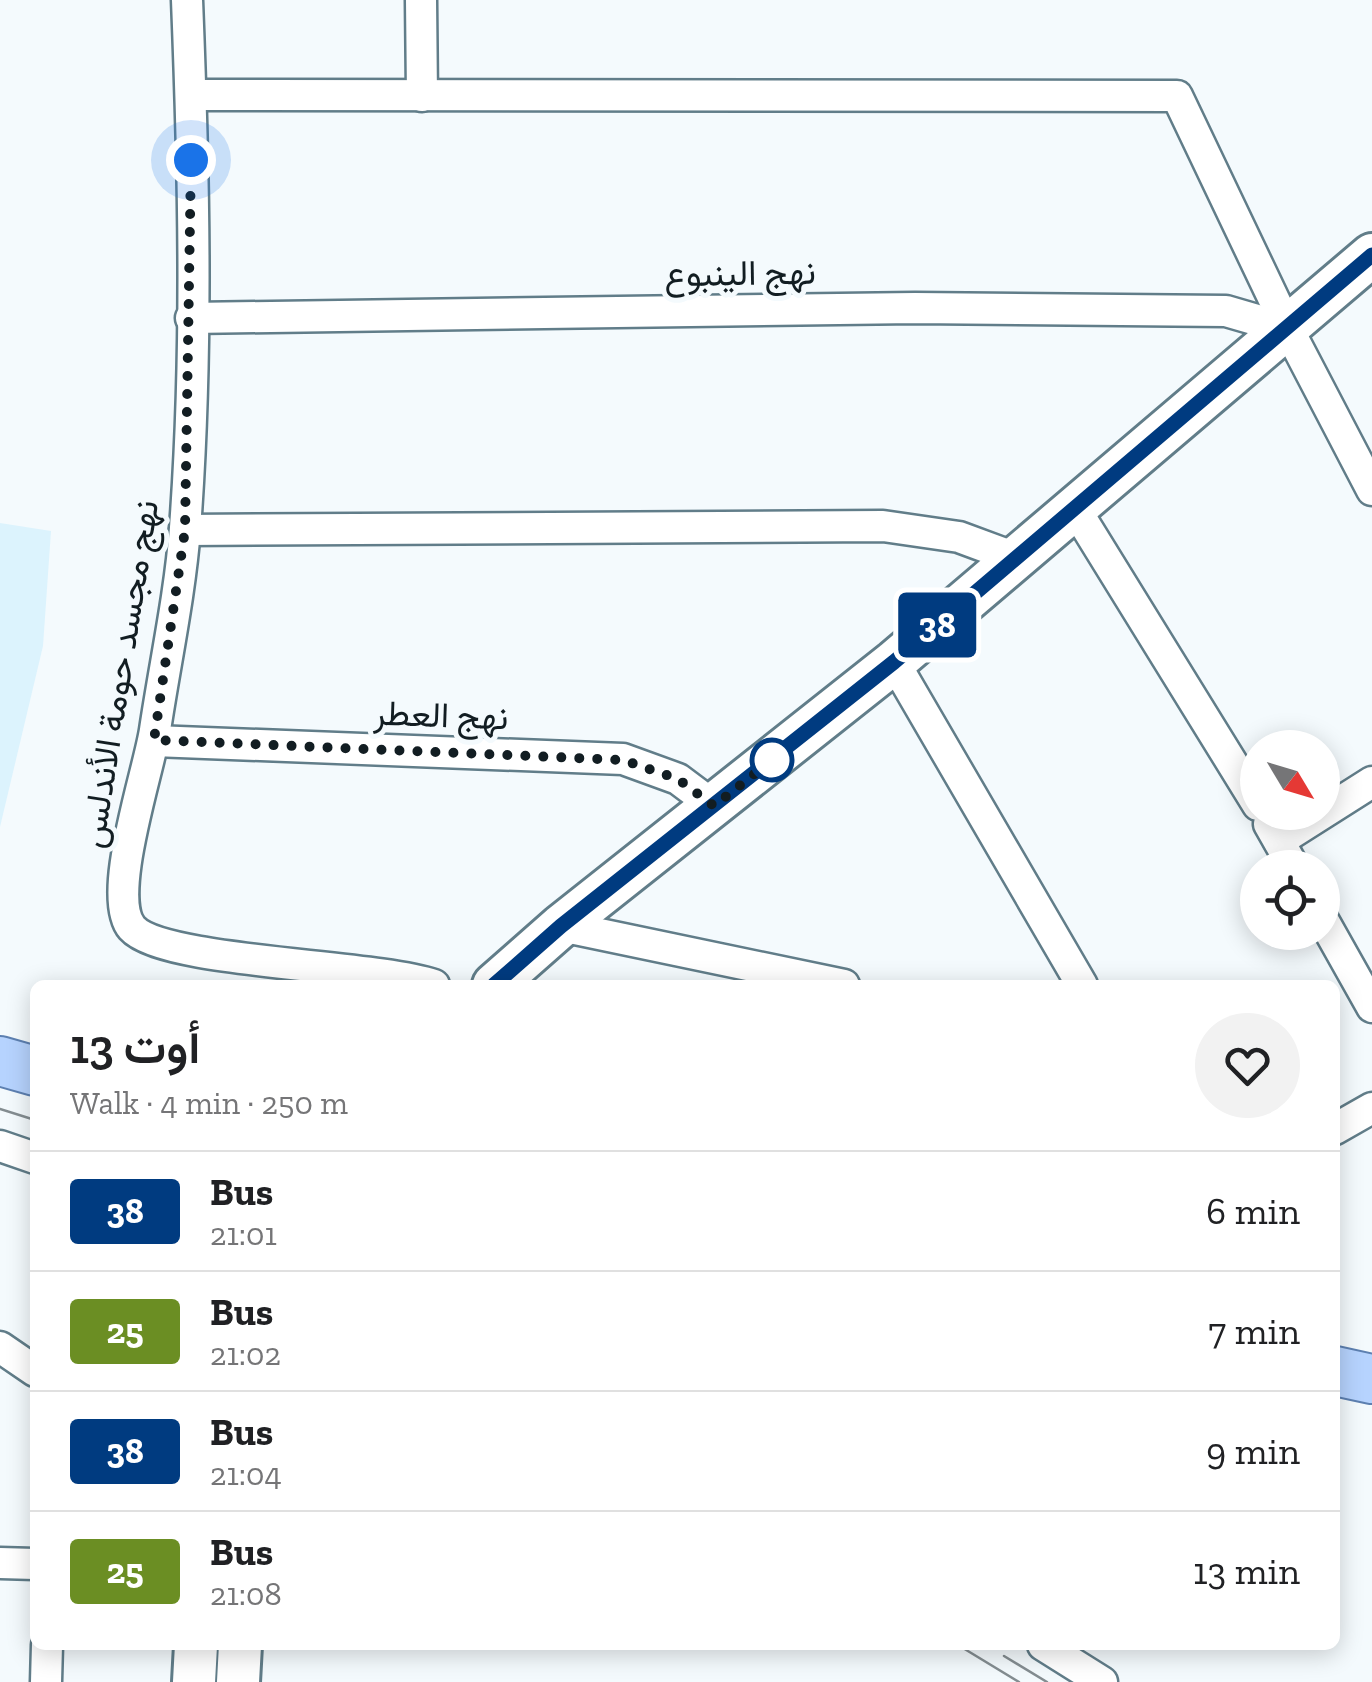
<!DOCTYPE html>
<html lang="en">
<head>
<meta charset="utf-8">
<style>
	:root { --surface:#fff; --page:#f2f2f2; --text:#202124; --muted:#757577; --line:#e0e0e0 }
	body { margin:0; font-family:"Zilla Slab",Vazirmatn,serif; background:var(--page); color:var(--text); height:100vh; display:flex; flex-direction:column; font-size:38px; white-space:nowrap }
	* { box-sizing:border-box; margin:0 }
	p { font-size:32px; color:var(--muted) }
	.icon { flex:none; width:55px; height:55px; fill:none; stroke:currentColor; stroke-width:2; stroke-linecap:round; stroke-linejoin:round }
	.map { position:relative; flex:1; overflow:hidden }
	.panel { position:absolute; left:30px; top:980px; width:1310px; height:670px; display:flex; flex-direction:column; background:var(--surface); border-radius:15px; box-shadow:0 5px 25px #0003 }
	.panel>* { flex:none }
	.badge { padding:0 20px; border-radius:8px; font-size:35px; line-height:65px }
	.needle { width:65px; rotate:128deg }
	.tools { position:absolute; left:1240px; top:730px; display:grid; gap:20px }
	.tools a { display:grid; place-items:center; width:100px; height:100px; border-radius:50%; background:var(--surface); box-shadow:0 5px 25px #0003; font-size:50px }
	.you { position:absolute; width:50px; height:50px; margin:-25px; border:8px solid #fff; border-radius:50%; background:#1a73e8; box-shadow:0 0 0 15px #1a73e833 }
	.map>.badge { position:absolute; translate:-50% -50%; box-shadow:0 0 0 5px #fff }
	.round { display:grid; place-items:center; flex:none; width:105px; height:105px; border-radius:52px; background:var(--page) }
	.overview { display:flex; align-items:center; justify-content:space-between; height:170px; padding:0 40px }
	h1 { font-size:48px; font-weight:600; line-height:75px }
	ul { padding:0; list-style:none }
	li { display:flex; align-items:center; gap:30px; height:120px; padding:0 40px; border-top:2px solid var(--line) }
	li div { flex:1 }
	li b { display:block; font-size:38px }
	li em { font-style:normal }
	li .badge { min-width:110px; font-weight:700; text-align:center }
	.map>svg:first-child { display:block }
</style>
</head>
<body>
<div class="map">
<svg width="1372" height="1682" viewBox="0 0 1372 1682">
	<rect width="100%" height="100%" fill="#f4fafd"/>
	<polygon fill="#dcf3fd" points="0,523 51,531 43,646 0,827"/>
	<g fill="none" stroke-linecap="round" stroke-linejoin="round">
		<g stroke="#617d89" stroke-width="35">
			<g id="street">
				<path d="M187 0C194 175 198 354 185 528 180 595 165 663 155 730 149 771 105 897 132 928 163 963 373 964 434 985"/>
				<polyline points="421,0 422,96"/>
				<polyline points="191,95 1177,96 1288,329 1372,490"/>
				<polyline points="191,318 915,308 1226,311 1288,329"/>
				<polyline points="1074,507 1258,805"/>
				<polyline points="185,530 883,526 959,537 1013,557"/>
				<polyline points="894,662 1082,985"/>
				<polyline points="154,741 623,759 678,779 714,806"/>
				<polyline points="1269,824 1294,868"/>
				<polyline points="1279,841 1372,782"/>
				<polyline points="1322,918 1372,1007"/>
				<polyline points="561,926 844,985"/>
				<polyline points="1335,1129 1372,1108"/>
				<polyline points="0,1146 35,1158"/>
				<polyline points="0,1347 35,1371"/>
				<polyline points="0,1563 35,1564"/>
				<polyline points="1043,1645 1102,1682"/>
				<polyline points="46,1682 47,1645"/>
			</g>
		</g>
		<g stroke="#617d89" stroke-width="48">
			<g id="secondary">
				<polyline points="494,985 561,926 894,662 1372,255"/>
				<polyline points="194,1682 196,1645"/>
				<polyline points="238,1682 240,1645"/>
			</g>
		</g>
		<g stroke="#5d80b1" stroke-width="52">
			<g id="primary">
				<polyline points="0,1061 35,1071"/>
				<polyline points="1335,1371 1372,1379"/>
			</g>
		</g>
		<use href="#street" stroke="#fff" stroke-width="30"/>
		<use href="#secondary" stroke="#fff" stroke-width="42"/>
		<use href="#primary" stroke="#b6d3fe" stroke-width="48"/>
		<g stroke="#848d91" stroke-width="2.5">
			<polyline points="0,1109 35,1120"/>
			<polyline points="958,1645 1019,1682"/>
			<polyline points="1004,1656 1047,1682"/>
		</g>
	</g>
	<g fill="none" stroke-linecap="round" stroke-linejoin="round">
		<g stroke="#fff" stroke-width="22">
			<polyline id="line" points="494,985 561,926 894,662 1372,255"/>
		</g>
		<use href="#line" stroke="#003b80" stroke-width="15"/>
		<polyline stroke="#121d22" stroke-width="10" stroke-dasharray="0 18" points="191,160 185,530 154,740 623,760 678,779 714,806 772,760"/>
	</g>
	<circle fill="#fff" stroke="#003b80" stroke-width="5" cx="772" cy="760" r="20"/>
	<g text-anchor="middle" stroke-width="10" stroke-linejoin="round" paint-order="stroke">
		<g font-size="35" fill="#121d22" stroke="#f4fafd">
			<text transform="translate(740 273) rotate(-1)" y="12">نهج الينبوع</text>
			<text transform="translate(119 674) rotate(-81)" y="12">نهج مجسد حومة الأندلس</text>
			<text transform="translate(441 715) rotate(2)" y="12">نهج العطر</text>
		</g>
	</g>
</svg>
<div class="tools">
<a><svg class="needle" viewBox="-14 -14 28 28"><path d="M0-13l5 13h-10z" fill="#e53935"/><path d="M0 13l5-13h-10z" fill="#757577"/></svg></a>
<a><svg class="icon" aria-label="locate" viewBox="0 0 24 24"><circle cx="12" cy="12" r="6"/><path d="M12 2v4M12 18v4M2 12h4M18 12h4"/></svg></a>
</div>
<div class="you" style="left:191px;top:160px"></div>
<b class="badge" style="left:937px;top:625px;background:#003b80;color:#fff">38</b>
<section class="panel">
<div class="overview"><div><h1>13 أوت</h1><p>Walk · 4 min · 250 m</p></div><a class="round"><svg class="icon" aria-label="heart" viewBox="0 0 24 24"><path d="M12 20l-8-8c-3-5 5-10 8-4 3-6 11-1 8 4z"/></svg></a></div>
<ul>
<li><span class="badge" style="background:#003b80;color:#fff">38</span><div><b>Bus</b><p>21:01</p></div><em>6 min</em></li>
<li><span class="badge" style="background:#6b8e23;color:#fff">25</span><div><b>Bus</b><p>21:02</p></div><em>7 min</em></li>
<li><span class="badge" style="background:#003b80;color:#fff">38</span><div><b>Bus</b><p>21:04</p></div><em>9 min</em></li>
<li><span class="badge" style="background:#6b8e23;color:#fff">25</span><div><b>Bus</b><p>21:08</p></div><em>13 min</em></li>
</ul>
</section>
</div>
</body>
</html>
